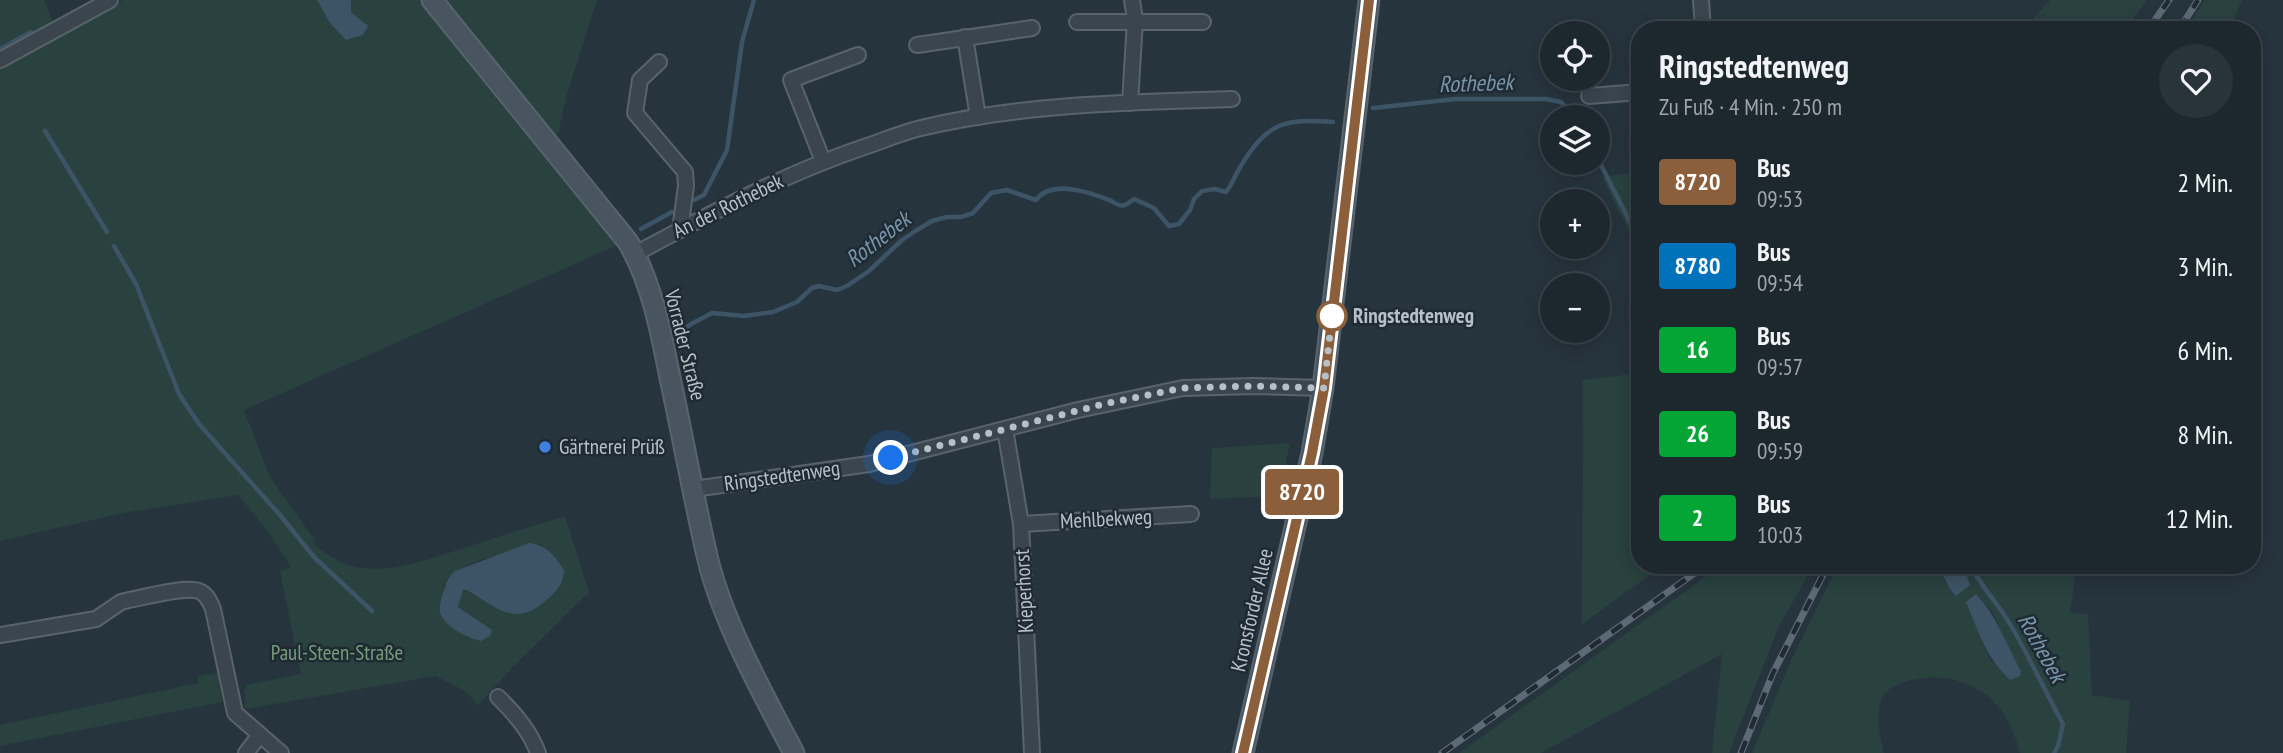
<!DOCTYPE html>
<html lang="de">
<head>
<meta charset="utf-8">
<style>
	:root { --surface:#1c272e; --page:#29333a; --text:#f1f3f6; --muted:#a0a5aa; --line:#3a444a }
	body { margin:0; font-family:"PT Sans Narrow",sans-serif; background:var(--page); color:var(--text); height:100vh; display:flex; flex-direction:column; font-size:26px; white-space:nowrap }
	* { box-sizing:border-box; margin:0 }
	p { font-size:23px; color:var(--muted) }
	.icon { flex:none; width:38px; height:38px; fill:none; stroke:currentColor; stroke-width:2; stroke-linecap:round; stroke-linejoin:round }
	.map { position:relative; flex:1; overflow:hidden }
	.drawer { position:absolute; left:1631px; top:21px; width:630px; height:553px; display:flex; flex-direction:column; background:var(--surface); border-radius:28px; box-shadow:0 4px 18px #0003,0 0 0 2px var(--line) }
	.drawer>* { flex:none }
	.badge { padding:0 14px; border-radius:5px; font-size:24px; line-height:46px }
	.fabs { position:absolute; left:1540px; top:21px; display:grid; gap:14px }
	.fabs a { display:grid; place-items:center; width:70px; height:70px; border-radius:50%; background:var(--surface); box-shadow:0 4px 18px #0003,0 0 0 2px var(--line); font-size:35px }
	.you { position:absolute; width:35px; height:35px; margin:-18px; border:5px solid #fff; border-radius:50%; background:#1a73e8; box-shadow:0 0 0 10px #1a73e833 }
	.map>.badge { position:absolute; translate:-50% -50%; box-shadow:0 0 0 4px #fff }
	.round { display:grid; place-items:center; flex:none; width:74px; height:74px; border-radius:37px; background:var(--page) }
	.overview { display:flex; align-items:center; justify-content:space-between; height:119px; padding:0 28px }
	h1 { font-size:33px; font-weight:700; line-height:52px }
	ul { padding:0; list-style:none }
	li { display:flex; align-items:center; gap:21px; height:84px; padding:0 28px }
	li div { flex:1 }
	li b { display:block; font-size:26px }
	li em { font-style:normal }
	li .badge { min-width:77px; font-weight:700; text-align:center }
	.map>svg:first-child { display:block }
</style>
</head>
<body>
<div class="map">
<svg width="2283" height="753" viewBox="0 0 2283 753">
	<rect width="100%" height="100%" fill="#26343e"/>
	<g fill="#29413f" fill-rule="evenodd">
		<path d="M0 0H44L59 35 123 0H317L322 9 359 19 351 12V0H597L567 94 558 134 553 141 627 241 244 410 270 477 316 542 312 541C322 553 346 567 363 568 398 572 435 557 467 547 500 536 532 526 565 516L589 592 514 666 478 705 466 692 436 676 245 709V685L301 674 280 572 291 567 269 533 238 495 123 513 0 541ZM540 544 556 558 489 604 467 590 461 592 458 607 492 630 469 638 445 619C443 605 440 589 449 577 460 562 521 549 540 544Z"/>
		<polygon points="2050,0 2147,0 2125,30 2023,30"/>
		<polygon points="2205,0 2242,0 2229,30 2185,30"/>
		<polygon points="1640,172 1640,254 1602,177"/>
		<polygon points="1640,373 1640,565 1664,565 1582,624 1583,380"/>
		<polygon points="1290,443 1279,496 1210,499 1212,448"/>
		<polygon points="1722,565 1814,565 1779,626 1729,753 1712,753 1722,654 1541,753 1459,753"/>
		<path d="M1838 565H1938L1950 589 1956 596 1966 574 1963 565H2077L2070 613 2088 614 2092 695 2130 701 2126 753H2020C2015 734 2007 715 1993 701 1985 692 1966 683 1955 680 1937 675 1895 678 1884 695 1874 709 1880 737 1884 753H1752L1792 658ZM1976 594 1993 613 2005 642 2021 671 1992 662C1977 635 1975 625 1976 594Z"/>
		<polygon points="218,673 222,702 0,746 0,725 198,683 197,676"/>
	</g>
	<g fill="#3d5466">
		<polygon points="317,0 351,0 351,12 368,26 363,35 346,40 330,23"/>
		<path d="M529 543C547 545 554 555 564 570 563 585 557 591 545 601 516 628 495 607 467 590H463L458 607 492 630 490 636 481 641C468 638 444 627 440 612 439 606 442 596 444 590 447 581 448 577 455 571Z"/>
		<polygon points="1938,565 1963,565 1970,585 1956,596 1950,589"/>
		<path d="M1976 594C1997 616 2006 644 2021 671L2020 676 2010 680C1983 653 1981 636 1966 602Z"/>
	</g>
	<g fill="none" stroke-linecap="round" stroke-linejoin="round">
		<g stroke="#3d5466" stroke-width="4.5">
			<polyline points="0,49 31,32"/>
			<polyline points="1373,108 1456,99 1546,99 1561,102 1574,117"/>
			<polyline points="45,131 107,232"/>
			<polyline points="1598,159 1640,242"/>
			<polyline points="694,200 704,195 727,150 742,42 754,0"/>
			<polyline points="641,229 672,212"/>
			<polyline points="114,246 136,284 179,394 199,424 280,515 314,557 372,611"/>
			<path d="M673 337 691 324 712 313 744 316 773 312 797 302 812 288 819 286 837 290 847 286 869 271 902 240 917 230 932 221 947 217H961L973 213 991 193 1007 190 1036 200C1052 179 1089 192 1109 200 1113 201 1115 204 1119 205 1124 207 1130 202 1134 199L1154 208 1169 226 1179 224 1190 210 1194 199 1202 191 1215 189 1226 192C1233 183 1236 173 1242 164 1269 121 1285 119 1333 122"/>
			<path d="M1971 565C1980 586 1998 603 2010 624 2029 656 2045 691 2063 724L2058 746 2054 753"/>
		</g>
		<g stroke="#58636c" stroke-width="18">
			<g id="street">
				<polyline points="1701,0 1703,30"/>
				<polyline points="1077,22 1203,22"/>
				<polyline points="965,37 978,117"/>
				<polyline points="917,45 1032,28"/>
				<polyline points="0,60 110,0"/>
				<polyline points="659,62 640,80 635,113 685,172 686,186 680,230"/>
				<polyline points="1589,96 1640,92"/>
				<polyline points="1130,103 1135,20 1132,0"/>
				<polyline points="823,161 791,80 858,55"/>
				<path d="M635 254C711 213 788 172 870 145 887 139 904 132 921 128 1022 104 1128 102 1232 99"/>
				<polyline points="1005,429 1021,524 1032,753"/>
				<polyline points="694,489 869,464 1078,410 1183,388 1254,386 1323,388"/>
				<polyline points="1021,524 1191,514"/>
				<path d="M0 635 96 619 121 602 129 600C145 597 185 586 199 591 207 594 210 602 213 609L235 713 281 753"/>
				<path d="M498 697C515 714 530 731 538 753"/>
				<polyline points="246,753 259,736"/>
			</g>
		</g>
		<g stroke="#58636c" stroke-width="23">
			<g id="secondary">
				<path d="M432 0 628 242C652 283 661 332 670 378 683 438 694 500 708 560 723 622 764 696 794 753"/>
				<polyline points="1243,753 1312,453 1323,388 1369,0"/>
			</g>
		</g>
		<use href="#street" stroke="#3a454e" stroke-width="14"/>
		<use href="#secondary" stroke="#485561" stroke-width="19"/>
		<g stroke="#5c6a75" stroke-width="7">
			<g id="rail">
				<polyline points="2148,30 2169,0"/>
				<polyline points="2179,30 2198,0"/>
				<polyline points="1442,753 1706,565"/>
				<polyline points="1741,753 1773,673 1828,565"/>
			</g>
		</g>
		<use href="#rail" stroke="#1f2a33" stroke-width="4.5" stroke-dasharray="13" stroke-linecap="butt"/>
	</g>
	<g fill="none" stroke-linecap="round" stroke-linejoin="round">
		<g stroke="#fff" stroke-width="16">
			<polyline id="line" points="1243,753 1312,453 1324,388 1369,0"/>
		</g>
		<use href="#line" stroke="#8b5e3c" stroke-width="10"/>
		<polyline stroke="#b6c0c9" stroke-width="7" stroke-dasharray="0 12.6" points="891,458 1104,404 1182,388 1254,386 1324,388 1332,316"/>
	</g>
	<circle fill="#fff" stroke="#8b5e3c" stroke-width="3.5" cx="1332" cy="316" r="14"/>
	<circle fill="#3f7fe0" stroke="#1f2a33" stroke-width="2.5" cx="545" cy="447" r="7"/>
	<g text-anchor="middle" stroke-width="5" stroke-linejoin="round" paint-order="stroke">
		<g font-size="21" fill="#b6c0c9" stroke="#1f2a33">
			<text transform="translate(728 206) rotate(-26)" y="7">An der Rothebek</text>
			<text transform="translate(685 345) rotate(76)" y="7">Vorrader Straße</text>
			<text transform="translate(782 476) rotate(-8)" y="7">Ringstedtenweg</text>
			<text transform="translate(1106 519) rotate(-3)" y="7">Mehlbekweg</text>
			<text transform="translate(1024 591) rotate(-93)" y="7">Kieperhorst</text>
			<text transform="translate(1252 610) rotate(-77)" y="7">Kronsforder Allee</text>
		</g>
		<g font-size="21" font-weight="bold" fill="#b6c0c9" stroke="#1f2a33" text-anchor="start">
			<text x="1353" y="323">Ringstedtenweg</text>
		</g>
		<g font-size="21" fill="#b6c0c9" stroke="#1f2a33" text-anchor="start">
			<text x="559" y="454">Gärtnerei Prüß</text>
		</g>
		<g font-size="21" fill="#769d79" stroke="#1f2a33">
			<text x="337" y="660">Paul-Steen-Straße</text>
		</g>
		<g font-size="23" font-style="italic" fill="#7995aa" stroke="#1f2a33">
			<text transform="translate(1476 83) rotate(-2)" y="8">Rothebek</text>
			<text transform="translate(878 239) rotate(-38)" y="8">Rothebek</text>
			<text transform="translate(2042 648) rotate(61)" y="8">Rothebek</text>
		</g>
	</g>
</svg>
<div class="fabs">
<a><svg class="icon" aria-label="locate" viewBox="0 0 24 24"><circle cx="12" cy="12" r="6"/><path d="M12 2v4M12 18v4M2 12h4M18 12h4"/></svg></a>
<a><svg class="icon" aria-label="layers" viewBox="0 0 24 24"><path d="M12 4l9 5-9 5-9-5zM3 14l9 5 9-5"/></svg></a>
<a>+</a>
<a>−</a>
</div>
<div class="you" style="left:891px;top:458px"></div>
<b class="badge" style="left:1302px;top:492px;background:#8b5e3c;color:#fff">8720</b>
<section class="drawer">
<div class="overview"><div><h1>Ringstedtenweg</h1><p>Zu Fuß · 4 Min. · 250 m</p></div><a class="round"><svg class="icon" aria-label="heart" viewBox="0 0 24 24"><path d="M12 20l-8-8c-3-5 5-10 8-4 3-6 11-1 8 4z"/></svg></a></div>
<ul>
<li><span class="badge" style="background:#8b5e3c;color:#fff">8720</span><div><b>Bus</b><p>09:53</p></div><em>2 Min.</em></li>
<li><span class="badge" style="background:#0072bc;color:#fff">8780</span><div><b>Bus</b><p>09:54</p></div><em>3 Min.</em></li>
<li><span class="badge" style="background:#04a535;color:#fff">16</span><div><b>Bus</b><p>09:57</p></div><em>6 Min.</em></li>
<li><span class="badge" style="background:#04a535;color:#fff">26</span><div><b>Bus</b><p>09:59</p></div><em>8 Min.</em></li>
<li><span class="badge" style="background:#04a535;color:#fff">2</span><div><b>Bus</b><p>10:03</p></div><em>12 Min.</em></li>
</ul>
</section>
</div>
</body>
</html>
